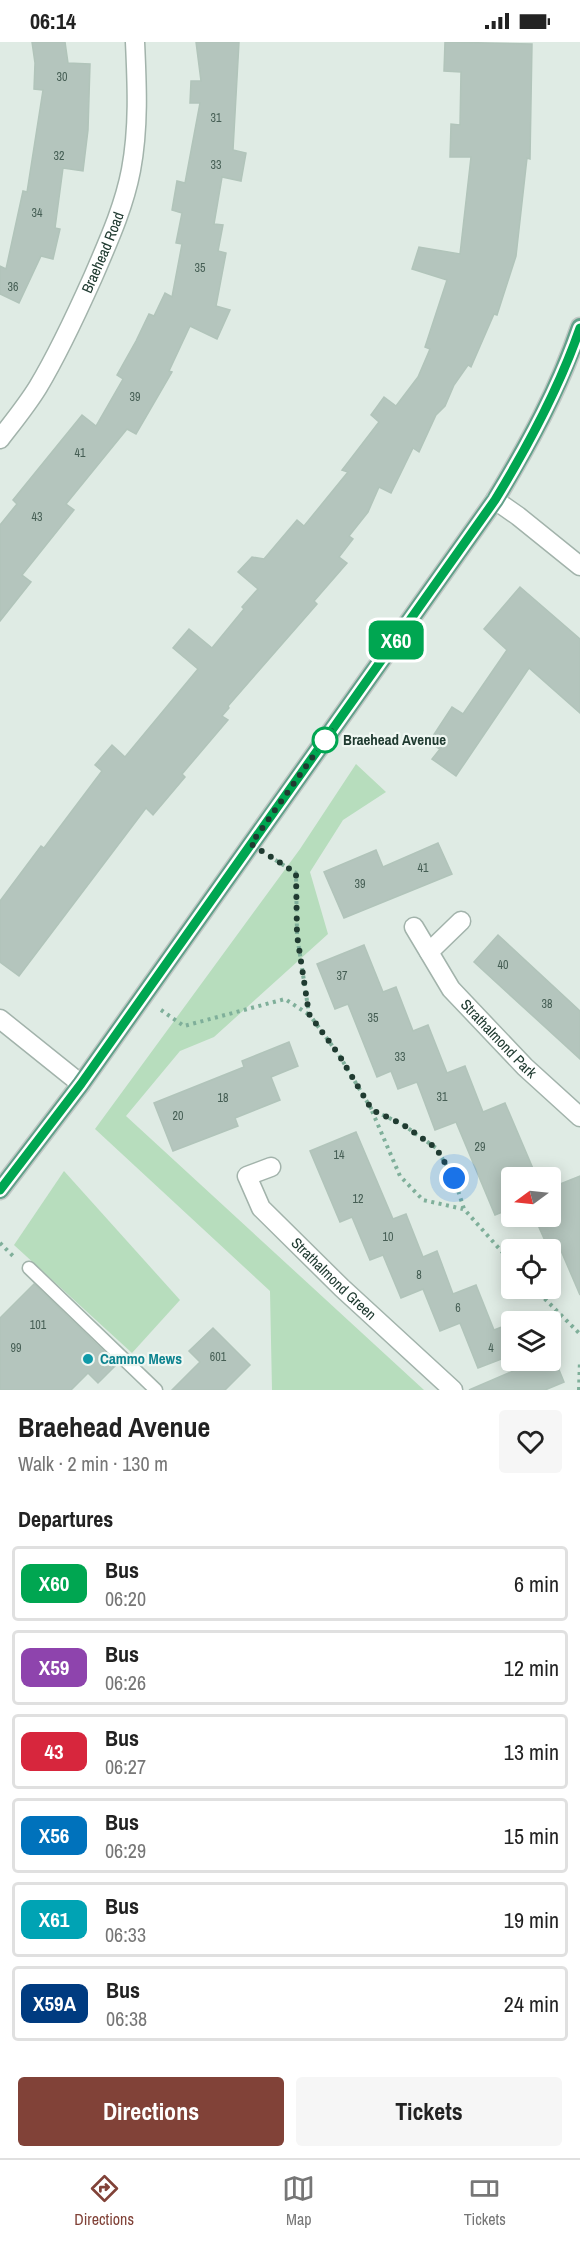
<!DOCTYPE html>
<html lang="en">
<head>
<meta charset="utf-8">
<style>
	:root { --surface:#fff; --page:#f6f6f6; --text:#222; --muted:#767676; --line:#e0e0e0; --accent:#814238 }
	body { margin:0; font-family:"Archivo Narrow",sans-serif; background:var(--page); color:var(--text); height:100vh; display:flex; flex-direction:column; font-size:22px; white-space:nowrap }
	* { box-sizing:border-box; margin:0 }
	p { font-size:20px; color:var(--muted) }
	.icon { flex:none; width:33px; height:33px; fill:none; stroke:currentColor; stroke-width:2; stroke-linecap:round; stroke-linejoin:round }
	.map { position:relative; height:1348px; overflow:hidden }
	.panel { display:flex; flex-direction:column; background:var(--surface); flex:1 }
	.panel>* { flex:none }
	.badge { padding:0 12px; border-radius:9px; font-size:21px; line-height:39px }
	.needle { width:39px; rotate:255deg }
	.tools { position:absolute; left:501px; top:1125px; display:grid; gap:12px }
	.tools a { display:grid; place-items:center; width:60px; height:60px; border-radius:6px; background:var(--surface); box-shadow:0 3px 15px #0003; font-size:30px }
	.you { position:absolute; width:30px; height:30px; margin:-15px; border:4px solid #fff; border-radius:50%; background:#1a73e8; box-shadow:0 0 0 9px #1a73e833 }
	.map>.badge { position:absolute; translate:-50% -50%; box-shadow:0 0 0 3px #fff }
	h2 { padding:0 18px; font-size:22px; line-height:54px }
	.round { display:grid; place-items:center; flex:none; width:63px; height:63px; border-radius:6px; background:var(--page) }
	.overview { display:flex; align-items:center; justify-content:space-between; height:102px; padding:0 18px }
	h1 { font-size:28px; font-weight:700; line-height:45px }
	.cta { display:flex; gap:12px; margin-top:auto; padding:12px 18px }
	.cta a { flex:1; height:69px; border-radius:6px; background:var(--accent); color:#fff; font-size:24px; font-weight:700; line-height:69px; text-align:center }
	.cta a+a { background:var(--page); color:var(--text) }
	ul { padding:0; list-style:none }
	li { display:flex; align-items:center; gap:18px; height:75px; margin:0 12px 9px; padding:0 6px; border:3px solid var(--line); border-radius:6px }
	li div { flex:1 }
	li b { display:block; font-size:22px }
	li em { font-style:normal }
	li .badge { min-width:66px; font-weight:700; text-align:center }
	.status { display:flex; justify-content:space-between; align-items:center; height:42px; padding:0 30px; background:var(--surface); direction:ltr }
	.status svg { height:16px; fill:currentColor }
	.menu { display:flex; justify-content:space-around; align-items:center; height:84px; border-top:2px solid var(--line); background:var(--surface); font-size:16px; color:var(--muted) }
	.menu a { display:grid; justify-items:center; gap:3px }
	.menu .on { color:var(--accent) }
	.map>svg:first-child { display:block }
</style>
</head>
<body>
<div class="status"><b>06:14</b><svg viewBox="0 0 49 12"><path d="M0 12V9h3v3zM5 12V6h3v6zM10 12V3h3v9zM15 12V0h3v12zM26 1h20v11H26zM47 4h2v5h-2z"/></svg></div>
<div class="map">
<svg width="580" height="1348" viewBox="0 0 580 1348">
	<rect width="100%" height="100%" fill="#dfebe4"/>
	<g fill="#b7ddbd">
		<polygon points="356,722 386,750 343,778 310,830 328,892 214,995 180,1009 126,1074 424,1348 272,1348 270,1249 95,1087 300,807"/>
		<polygon points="64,1129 180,1258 132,1311 14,1203"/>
	</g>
	<g fill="#b4c5bd" stroke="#b1c4ba" stroke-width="1.5">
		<polygon points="32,0 65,0 68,21 90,22 88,88 83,129 63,126 55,186 60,187 53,217 41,214 19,261 0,252 0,224 6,227 23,149 27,150 43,48 34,47 35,21"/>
		<polygon points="196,0 239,0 233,108 246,111 241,139 222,135 214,182 223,183 218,209 226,211 216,264 230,268 217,297 190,284 169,329 172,330 136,392 127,387 66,462 74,468 22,533 31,540 0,579 0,483 17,462 13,458 82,373 96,384 123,337 117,333 136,299 149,272 154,274 165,251 172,255 182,202 176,201 182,171 172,168 177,139 185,141 200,61 190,61 191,39 201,39"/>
		<polygon points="445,0 532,2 530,117 527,116 516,214 497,273 494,272 471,325 468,323 454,343 445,364 436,373 419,410 413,406 391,451 379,445 368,470 349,494 353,497 339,515 347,521 314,559 317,562 228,664 229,666 222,674 228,678 182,732 185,735 153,773 146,766 19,934 0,920 0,859 41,804 44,806 102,729 95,723 112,703 125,715 198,627 173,606 189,587 212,606 244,567 242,565 258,547 238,530 252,515 264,517 297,478 304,484 348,430 342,428 379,380 371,373 384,355 396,364 418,335 430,307 425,305 447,238 412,227 419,205 460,212 471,115 450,115 451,82 460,83 461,30 444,29"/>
		<polygon points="520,545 580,597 580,671 529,626 456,734 432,717 440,707 429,700 452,665 463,672 507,608 484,587"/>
		<polygon points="438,801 452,832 344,876 324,830 376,808 383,825"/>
		<polygon points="498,893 580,969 580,1017 474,920"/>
		<polygon points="364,903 383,950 396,945 413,989 428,983 447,1031 465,1024 483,1070 505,1061 537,1136 512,1136 512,1166 495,1173 456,1080 435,1088 417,1040 398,1047 391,1029 377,1035 348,962 335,967 317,922"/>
		<polygon points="289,1000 298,1024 271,1035 280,1058 235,1076 238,1084 173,1109 154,1061 244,1025 242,1019"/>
		<polygon points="356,1090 393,1177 406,1172 423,1215 437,1209 453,1252 476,1243 494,1288 512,1281 512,1313 478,1326 460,1281 440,1289 423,1247 401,1256 383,1213 370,1218 352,1175 340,1180 310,1109"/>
		<polygon points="580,1134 580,1253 556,1197 546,1201 534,1174 550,1174 550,1146"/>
		<polygon points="34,1242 117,1322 98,1341 88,1331 71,1348 0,1348 0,1276"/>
		<polygon points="213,1286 250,1323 225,1348 172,1348 200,1320 189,1309"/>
		<polygon points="553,1313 564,1340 545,1348 469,1348 539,1318 550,1318 550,1314"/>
	</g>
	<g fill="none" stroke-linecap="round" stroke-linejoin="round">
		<g stroke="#a2b3ab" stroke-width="15">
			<polyline id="service" points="29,1226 156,1348"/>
		</g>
		<g stroke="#a2b3ab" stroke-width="21">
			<g id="minor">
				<path id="s1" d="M0 397C13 380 27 363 38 345 59 310 76 273 93 235 108 200 124 165 131 128 139 85 137 43 135 0"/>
				<polyline points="495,458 518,474 580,524"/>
				<path id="s2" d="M414 885 451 947 525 1025 580 1075"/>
				<polyline points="429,910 461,879"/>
				<polyline points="0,977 81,1042"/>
				<path id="s3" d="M271 1125 247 1134 261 1166 342 1246 453 1348"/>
			</g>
		</g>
		<g stroke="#c1c8c5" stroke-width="21">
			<path id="primary" d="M0 1148 81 1042 495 458C528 403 559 347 580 285"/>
		</g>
		<g stroke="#7faf9a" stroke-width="4" stroke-dasharray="3 4.5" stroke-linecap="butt">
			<polyline points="269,814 296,831 297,893 309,972 339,1013 372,1068 402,1082 436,1106 454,1136 464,1167 512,1221"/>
			<polyline points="161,968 184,984 285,957 308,972"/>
			<polyline points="372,1069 400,1134 423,1158 463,1167"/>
			<polyline points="0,1201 14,1215"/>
			<polyline points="534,1246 580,1292"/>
			<polyline points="579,1348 580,1318"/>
		</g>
		<use href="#service" stroke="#fff" stroke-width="12"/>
		<use href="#minor" stroke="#fff" stroke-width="18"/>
		<use href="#primary" stroke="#62a18a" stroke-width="18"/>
	</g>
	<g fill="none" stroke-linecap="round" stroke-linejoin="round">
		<g stroke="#fff" stroke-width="14">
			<path id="line" d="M0 1148 81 1042 495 458C528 404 559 347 580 286"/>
		</g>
		<use href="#line" stroke="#00a651" stroke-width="9"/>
		<polyline stroke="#203b31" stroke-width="6" stroke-dasharray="0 10.8" points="325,698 331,689 251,802 296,831 297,893 309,972 339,1013 372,1068 402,1082 436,1106 454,1136"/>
	</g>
	<circle fill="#fff" stroke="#00a651" stroke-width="3" cx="325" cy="698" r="12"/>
	<circle fill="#0f9aa8" stroke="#eff7f2" stroke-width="2" cx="88" cy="1317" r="6"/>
	<g text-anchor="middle" stroke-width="4.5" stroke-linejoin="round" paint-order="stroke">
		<g font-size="12" fill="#455e54">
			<text x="62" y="39">30</text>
			<text x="216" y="80">31</text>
			<text x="59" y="118">32</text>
			<text x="216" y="127">33</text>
			<text x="37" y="175">34</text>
			<text x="200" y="230">35</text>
			<text x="13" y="249">36</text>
			<text x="135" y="359">39</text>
			<text x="80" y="415">41</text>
			<text x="37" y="479">43</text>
			<text x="423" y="830">41</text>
			<text x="360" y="846">39</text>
			<text x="503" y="927">40</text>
			<text x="342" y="938">37</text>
			<text x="547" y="966">38</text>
			<text x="373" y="980">35</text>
			<text x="400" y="1019">33</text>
			<text x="442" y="1059">31</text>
			<text x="223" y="1060">18</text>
			<text x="178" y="1078">20</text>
			<text x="480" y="1109">29</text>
			<text x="339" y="1117">14</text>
			<text x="358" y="1161">12</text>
			<text x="388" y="1199">10</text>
			<text x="419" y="1237">8</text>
			<text x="458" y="1270">6</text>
			<text x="38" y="1287">101</text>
			<text x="16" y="1310">99</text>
			<text x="491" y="1310">4</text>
			<text x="218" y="1319">601</text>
		</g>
		<g font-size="15" fill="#203b31" stroke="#eff7f2">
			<text dy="5" stroke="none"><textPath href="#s1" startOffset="214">Braehead Road</textPath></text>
			<text dy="5" stroke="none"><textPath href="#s2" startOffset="141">Strathalmond Park</textPath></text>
			<text dy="5" stroke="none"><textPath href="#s3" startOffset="162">Strathalmond Green</textPath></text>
		</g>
		<g font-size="15" font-weight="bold" fill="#203b31" stroke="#eff7f2" text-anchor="start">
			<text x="343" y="703">Braehead Avenue</text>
		</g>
		<g font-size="15" font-weight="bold" fill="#0d838f" stroke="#eff7f2" text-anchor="start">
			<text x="100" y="1322">Cammo Mews</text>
		</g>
	</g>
</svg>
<div class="tools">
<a><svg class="needle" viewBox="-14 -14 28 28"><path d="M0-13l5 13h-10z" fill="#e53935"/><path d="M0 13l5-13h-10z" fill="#767676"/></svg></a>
<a><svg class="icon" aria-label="locate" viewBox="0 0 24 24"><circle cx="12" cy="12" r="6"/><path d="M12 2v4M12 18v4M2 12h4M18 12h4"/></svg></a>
<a><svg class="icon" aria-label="layers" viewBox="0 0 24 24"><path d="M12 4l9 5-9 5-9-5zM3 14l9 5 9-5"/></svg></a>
</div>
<div class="you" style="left:454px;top:1136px"></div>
<b class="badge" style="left:396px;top:598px;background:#00a651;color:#fff">X60</b>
</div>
<section class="panel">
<div class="overview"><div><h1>Braehead Avenue</h1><p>Walk · 2 min · 130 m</p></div><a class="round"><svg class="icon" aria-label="heart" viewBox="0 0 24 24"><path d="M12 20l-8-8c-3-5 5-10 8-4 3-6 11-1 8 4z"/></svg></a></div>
<h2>Departures</h2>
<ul>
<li><span class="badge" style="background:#00a651;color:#fff">X60</span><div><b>Bus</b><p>06:20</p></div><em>6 min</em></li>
<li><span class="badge" style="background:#8e44ad;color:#fff">X59</span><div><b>Bus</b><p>06:26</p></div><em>12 min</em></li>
<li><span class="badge" style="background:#d7263d;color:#fff">43</span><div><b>Bus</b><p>06:27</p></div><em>13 min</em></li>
<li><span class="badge" style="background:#0072bc;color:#fff">X56</span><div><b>Bus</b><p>06:29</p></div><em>15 min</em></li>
<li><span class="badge" style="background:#00a3b4;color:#fff">X61</span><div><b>Bus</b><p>06:33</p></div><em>19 min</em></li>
<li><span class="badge" style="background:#003b80;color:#fff">X59A</span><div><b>Bus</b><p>06:38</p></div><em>24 min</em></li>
</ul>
<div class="cta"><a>Directions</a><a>Tickets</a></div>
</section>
<nav class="menu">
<a class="on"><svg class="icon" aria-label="directions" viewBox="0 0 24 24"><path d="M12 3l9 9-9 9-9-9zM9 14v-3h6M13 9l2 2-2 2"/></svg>Directions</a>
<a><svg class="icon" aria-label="map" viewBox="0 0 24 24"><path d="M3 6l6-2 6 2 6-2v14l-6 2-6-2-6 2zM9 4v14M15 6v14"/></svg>Map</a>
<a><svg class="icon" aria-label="tickets" viewBox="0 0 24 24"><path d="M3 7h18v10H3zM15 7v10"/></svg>Tickets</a>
</nav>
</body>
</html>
